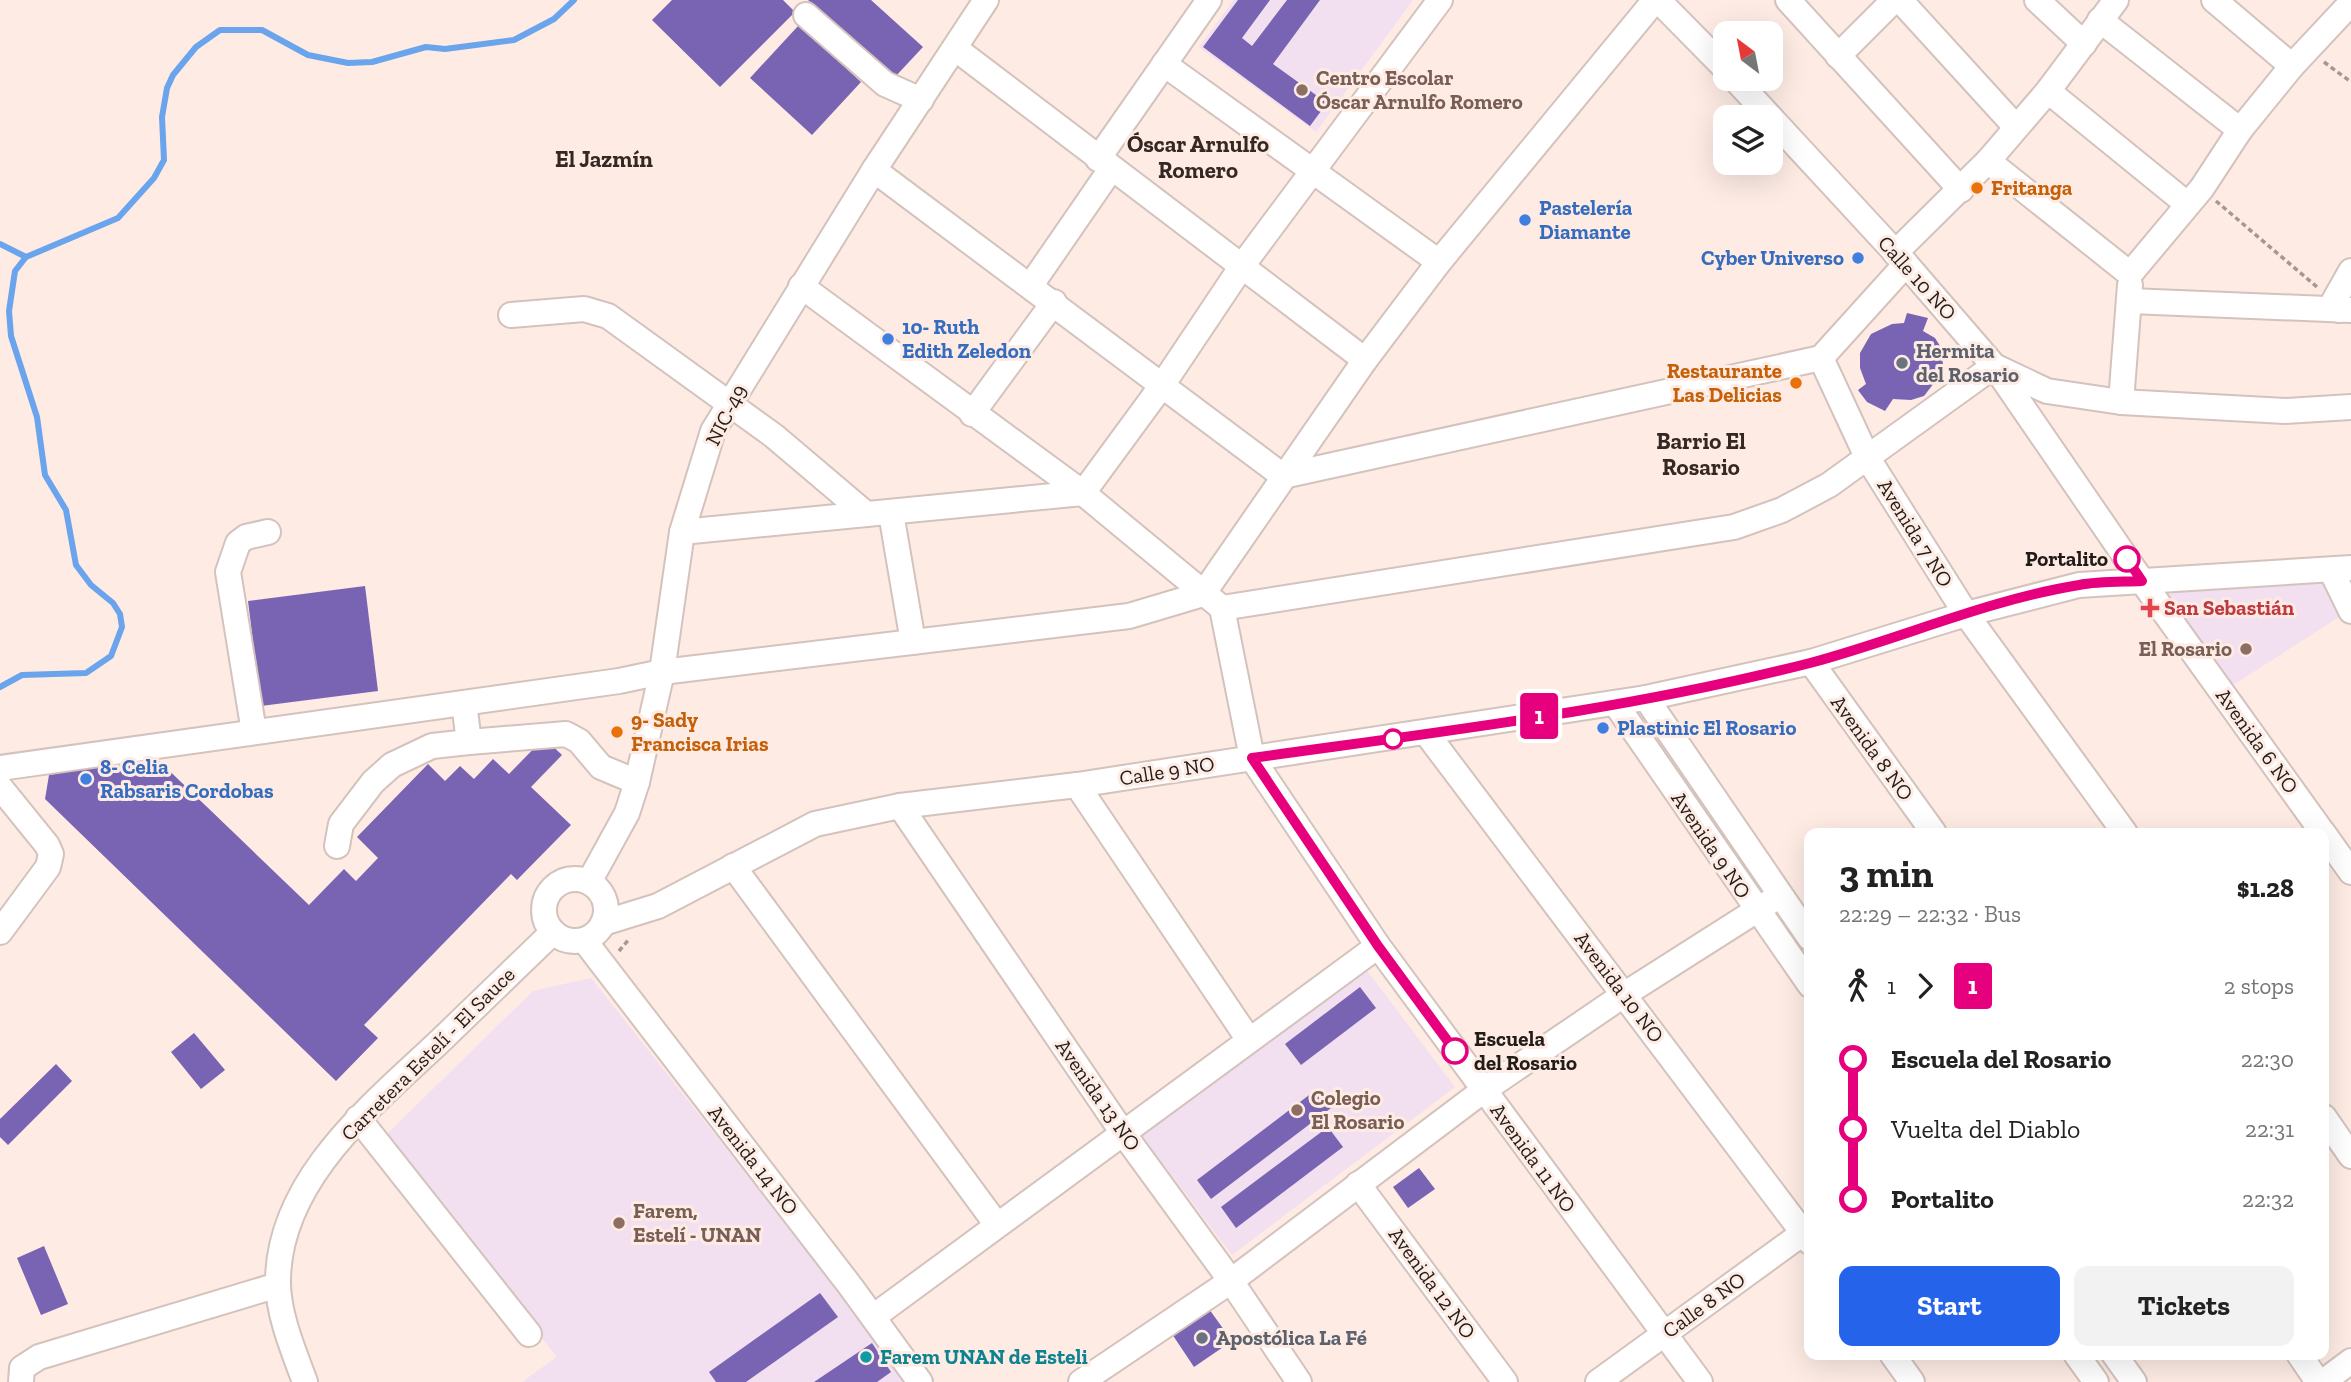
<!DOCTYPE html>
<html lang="en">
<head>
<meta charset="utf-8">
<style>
	:root { --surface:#fff; --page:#f2f2f2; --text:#222; --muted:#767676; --accent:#2563eb }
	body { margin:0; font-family:"Zilla Slab",serif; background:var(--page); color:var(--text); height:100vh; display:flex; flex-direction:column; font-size:26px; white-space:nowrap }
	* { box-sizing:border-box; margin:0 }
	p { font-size:23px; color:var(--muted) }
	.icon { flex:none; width:38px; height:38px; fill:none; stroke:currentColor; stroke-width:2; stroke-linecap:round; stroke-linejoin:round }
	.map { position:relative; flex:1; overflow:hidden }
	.panel { position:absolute; left:1804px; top:828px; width:525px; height:532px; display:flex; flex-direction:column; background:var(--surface); border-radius:14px; box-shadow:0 7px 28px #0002 }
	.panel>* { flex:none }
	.badge { padding:0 14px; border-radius:5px; font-size:24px; line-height:46px }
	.needle { width:46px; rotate:328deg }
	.tools { position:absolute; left:1713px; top:21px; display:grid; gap:14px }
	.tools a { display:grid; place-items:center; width:70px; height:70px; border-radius:14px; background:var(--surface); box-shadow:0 7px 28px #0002; font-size:35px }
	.map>.badge { position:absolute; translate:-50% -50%; box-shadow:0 0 0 4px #fff }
	.legs { display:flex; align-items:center; gap:10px; height:77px; padding:0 35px; font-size:23px }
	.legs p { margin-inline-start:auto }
	.overview { display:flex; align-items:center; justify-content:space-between; height:119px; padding:0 35px }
	h1 { font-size:38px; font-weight:700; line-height:52px }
	.action { display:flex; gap:14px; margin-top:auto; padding:14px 35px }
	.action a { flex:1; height:80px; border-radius:14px; background:var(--accent); color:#fff; font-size:28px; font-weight:700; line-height:80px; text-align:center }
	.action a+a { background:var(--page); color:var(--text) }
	ul { padding:0 35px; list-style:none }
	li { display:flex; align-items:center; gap:24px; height:70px; font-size:26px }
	li i { display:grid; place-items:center; width:10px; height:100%; margin:0 9px; background:currentColor }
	li i::after { content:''; width:18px; height:18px; margin:-9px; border:5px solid; border-radius:50%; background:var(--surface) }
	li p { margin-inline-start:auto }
	li:first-child i { background:linear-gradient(#0000 50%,currentColor 0) }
	li:last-child i { background:linear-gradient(currentColor 50%,#0000 0) }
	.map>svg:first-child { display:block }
</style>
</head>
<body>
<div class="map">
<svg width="2351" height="1382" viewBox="0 0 2351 1382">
	<rect width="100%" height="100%" fill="#fdebe4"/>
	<g fill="#f2dfef">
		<polygon points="1234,0 1413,0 1316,132 1199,47"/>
		<polygon points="2332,570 2350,610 2230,687 2160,592"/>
		<polygon points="1362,964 1455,1087 1232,1255 1139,1132"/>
		<polygon points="591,978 853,1309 906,1382 522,1382 557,1357 384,1137 533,991"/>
	</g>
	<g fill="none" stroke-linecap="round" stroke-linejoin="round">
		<g stroke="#69a4ec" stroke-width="6">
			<polyline points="0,244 26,257"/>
			<polyline points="0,687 22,675 86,673 111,656 122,627 120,614 113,603 91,585 76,565 66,510 45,475 37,417 11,336 9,311 15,271 26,257 118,218 154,178 164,160 162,117 167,88 173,75 196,47 220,30 262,30 308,55 348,63 372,62 426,47 445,49 514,40 554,19 574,0"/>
		</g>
	</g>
	<g fill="#7963b3">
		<polygon points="672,0 783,0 795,12 720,87 652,20"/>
		<polygon points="808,0 871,0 923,47 894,78"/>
		<polygon points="1238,0 1270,0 1242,38 1252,46 1287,0 1320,0 1273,64 1327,103 1310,126 1203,47"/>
		<polygon points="799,25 861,82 812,135 750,78"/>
		<polygon points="1907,313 1928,318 1923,331 1935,338 1940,346 1944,370 1924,396 1911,400 1893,399 1885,411 1867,402 1858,390 1866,384 1860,368 1860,353 1871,334 1892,324 1904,323"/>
		<polygon points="365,586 378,691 261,706 248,601"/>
		<polygon points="544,738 562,755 531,787 571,825 517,880 511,874 364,1025 378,1038 336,1081 45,799 49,775 155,757 309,905 344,869 356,881 378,858 357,837 428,764 445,781 460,766 474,779 493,759 509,774"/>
		<polygon points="1360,987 1376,1008 1301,1065 1285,1044"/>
		<polygon points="194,1033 225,1070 201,1089 171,1052"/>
		<polygon points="56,1064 72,1081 8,1145 0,1137 0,1119"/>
		<polygon points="1317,1089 1331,1108 1211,1199 1197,1180"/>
		<polygon points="1328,1127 1343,1147 1236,1228 1221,1207"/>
		<polygon points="1419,1168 1435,1189 1408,1208 1393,1187"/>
		<polygon points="44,1246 68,1304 41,1315 17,1258"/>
		<polygon points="820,1293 838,1317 746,1382 716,1382 709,1372"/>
		<polygon points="1209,1309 1232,1341 1194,1367 1172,1334"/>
		<polygon points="872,1343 891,1372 877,1382 814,1382"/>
	</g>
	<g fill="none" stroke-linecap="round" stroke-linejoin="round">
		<g stroke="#d4c2bc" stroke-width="28">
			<g id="minor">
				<polyline points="1658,0 1726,69"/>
				<polyline points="1788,0 1961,190"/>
				<polyline points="1900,0 2015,126"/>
				<polyline points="2037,0 2084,44"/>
				<polyline points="2214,0 2292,66"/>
				<polyline points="806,15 885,84 921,100"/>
				<polyline points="2100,20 2240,130"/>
				<polyline points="956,49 1365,360"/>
				<polyline points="1838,56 1894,0"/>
				<polyline points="1164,64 1439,262"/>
				<polyline points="1735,79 1906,264 1994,366 2047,391 2121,402 2285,411 2351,407"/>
				<polyline points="2048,91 2187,204"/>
				<polyline points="1098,159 1209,0"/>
				<polyline points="1988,161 2130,274 2202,188 2240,130 2292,66 2351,3"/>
				<polyline points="874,170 1283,476 1821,358 1906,264"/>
				<polyline points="1895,253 1988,161 2048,91 2116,0"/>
				<polyline points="1031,285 1111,169"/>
				<polyline points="801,286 1083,493 1222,608 1734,527 1782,510 1829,485 1994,366"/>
				<polyline points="2130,301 2351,310"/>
				<polyline points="2339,310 2334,301 2351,271"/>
				<polyline points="511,315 584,309 608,316 774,436 866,514"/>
				<polyline points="1821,358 1867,457 1966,614 2125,833"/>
				<polyline points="1995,367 2142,581 2323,833"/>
				<polyline points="2121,402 2130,285"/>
				<polyline points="972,414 1054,302"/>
				<polyline points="891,513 913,642"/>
				<polyline points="682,532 1083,493 1163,384 1242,266 1440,0"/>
				<polyline points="2331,570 2351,611"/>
				<polyline points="1222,608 1252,758 1378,946 1700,1382"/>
				<polyline points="1811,662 1934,833"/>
				<polyline points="1646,698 1810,938"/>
				<polyline points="464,703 469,742 566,734 579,741 601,767 637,782"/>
				<polyline points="1615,703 1810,985"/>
				<polyline points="254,732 228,572 238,543 246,537 268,532"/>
				<polyline points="1427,734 1810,1242"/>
				<polyline points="0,768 619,681 662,672 1129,616 1203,594 1365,360 1439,262 1655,0"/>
				<polyline points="1077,785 1249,1040"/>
				<polyline points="0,787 47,845 51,854 48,867 0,932"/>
				<polyline points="900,806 1123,1133 1231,1281 1299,1382"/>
				<polyline points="2324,834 2351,872"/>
				<polyline points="337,846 341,824 373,782 392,765 432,746 469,742"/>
				<polyline points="733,866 997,1225"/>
				<circle cx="575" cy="910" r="31"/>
				<polyline points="589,882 627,813 637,782 662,672 682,532 713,431 874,170 986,0"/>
				<polyline points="603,923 658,906 815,824 900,806 1077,785 1646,698 1811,662 1966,614 2079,585 2351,568"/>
				<polyline points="584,940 851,1287 920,1382"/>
				<polyline points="2324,1117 2351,1156"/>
				<polyline points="358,1118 529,1334"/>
				<polyline points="1358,1184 1505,1382"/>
				<polyline points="873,1317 1378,946"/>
				<polyline points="1892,1354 1912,1382"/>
				<polyline points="2076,1354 2096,1382"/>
				<polyline points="2114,1354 2134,1382"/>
				<polyline points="2299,1354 2318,1382"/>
				<polyline points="21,1382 22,1368 39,1357 278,1285"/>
				<path d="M305 1382C294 1352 279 1317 278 1285 276 1182 371 1106 438 1043 476 1006 515 969 553 932"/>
				<polyline points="1081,1382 1231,1281 1484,1090 1625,994 1779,896"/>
				<polyline points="1598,1382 1810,1228"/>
				<polyline points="2323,1382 2351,1361"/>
			</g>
		</g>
		<g stroke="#a59893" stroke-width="3.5" stroke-dasharray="5 3.5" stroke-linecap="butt">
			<polyline points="2324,62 2351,82"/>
			<polyline points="2216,201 2317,287"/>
			<polyline points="619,951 630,938"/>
		</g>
		<use href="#minor" stroke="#fff" stroke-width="24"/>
	</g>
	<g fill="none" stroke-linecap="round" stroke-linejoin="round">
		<g stroke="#fff" stroke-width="16">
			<path id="line-1" d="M1455 1051 1378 946 1252 758C1438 732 1627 710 1810 663 1900 639 1987 600 2079 585 2099 581 2122 582 2142 581L2127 559"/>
		</g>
		<use href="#line-1" stroke="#e6007e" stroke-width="10"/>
	</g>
	<g fill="#8d6e63" stroke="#fdebe4" stroke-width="2.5">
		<circle cx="1302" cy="90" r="7"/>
		<circle cx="2246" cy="649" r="7"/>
		<circle cx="1297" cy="1110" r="7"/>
		<circle cx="619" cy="1223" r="7"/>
	</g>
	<g fill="#e8710a" stroke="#fdebe4" stroke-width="2.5">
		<circle cx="1977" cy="188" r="7"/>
		<circle cx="1796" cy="383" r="7"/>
		<circle cx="617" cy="732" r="7"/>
	</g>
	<g fill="#3f7fe0" stroke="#fdebe4" stroke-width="2.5">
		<circle cx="1525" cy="220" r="7"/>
		<circle cx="1858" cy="258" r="7"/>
		<circle cx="888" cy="339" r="7"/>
		<circle cx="1603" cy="728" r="7"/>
		<circle cx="86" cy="779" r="7"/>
	</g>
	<g fill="#6b7280" stroke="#fdebe4" stroke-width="2.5">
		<circle cx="1902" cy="363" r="7"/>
		<circle cx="1202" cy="1338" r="7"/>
	</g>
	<g fill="#fff" stroke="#e6007e" stroke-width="3.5">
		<circle cx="2127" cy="559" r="12"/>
		<circle cx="1393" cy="739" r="9"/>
		<circle cx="1455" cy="1051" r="12"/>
	</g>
	<path fill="#e0444e" stroke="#fdebe4" stroke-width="2.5" d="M2146.5 597.5h7v7h7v7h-7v7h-7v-7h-7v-7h7z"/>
	<circle fill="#0f9aa8" stroke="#fdebe4" stroke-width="2.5" cx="866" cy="1357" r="7"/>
	<g text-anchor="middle" stroke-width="6" stroke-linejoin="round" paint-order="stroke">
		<g font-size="21" font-weight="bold" fill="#785e54" stroke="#fdebe4" text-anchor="start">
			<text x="1316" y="85">Centro Escolar<tspan x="1316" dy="24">Óscar Arnulfo Romero</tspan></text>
			<text x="2232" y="656" text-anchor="end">El Rosario</text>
			<text x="1311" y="1105">Colegio<tspan x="1311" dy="24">El Rosario</tspan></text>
			<text x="633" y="1218">Farem,<tspan x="633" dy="24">Estelí - UNAN</tspan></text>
		</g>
		<g font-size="21" font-weight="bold" fill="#c56008" stroke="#fdebe4" text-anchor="start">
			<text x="1991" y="195">Fritanga</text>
			<text x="1782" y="378" text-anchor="end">Restaurante<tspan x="1782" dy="24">Las Delicias</tspan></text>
			<text x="631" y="727">9- Sady<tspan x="631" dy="24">Francisca Irias</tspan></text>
		</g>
		<g font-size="21" font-weight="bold" fill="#366cbe" stroke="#fdebe4" text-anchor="start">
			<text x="1539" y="215">Pastelería<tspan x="1539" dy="24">Diamante</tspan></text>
			<text x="1844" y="265" text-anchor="end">Cyber Universo</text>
			<text x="902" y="334">10- Ruth<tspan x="902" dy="24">Edith Zeledon</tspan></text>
			<text x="1617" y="735">Plastinic El Rosario</text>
			<text x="100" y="774">8- Celia<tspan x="100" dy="24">Rabsaris Cordobas</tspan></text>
		</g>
		<g font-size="21" fill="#221c19" stroke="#fdebe4">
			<text transform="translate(1917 278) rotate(48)" y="7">Calle 10 NO</text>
			<text transform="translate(726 415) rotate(-63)" y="7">NIC-49</text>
			<text transform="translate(1915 533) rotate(58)" y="7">Avenida 7 NO</text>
			<text transform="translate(2257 741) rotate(54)" y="7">Avenida 6 NO</text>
			<text transform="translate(1872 748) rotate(54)" y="7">Avenida 8 NO</text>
			<text transform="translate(1167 771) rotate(-9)" y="7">Calle 9 NO</text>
			<text transform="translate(1711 845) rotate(56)" y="7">Avenida 9 NO</text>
			<text transform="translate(1619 987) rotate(53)" y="7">Avenida 10 NO</text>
			<text transform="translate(428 1054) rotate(-45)" y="7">Carretera Estelí - El Sauce</text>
			<text transform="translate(1098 1095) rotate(55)" y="7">Avenida 13 NO</text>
			<text transform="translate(1533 1158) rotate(54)" y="7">Avenida 11 NO</text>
			<text transform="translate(753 1160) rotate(52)" y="7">Avenida 14 NO</text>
			<text transform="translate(1432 1283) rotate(54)" y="7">Avenida 12 NO</text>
			<text transform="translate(1704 1305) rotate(-36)" y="7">Calle 8 NO</text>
		</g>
		<g font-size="21" font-weight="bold" fill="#5b616d" stroke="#fdebe4" text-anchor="start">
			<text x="1916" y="358">Hermita<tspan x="1916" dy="24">del Rosario</tspan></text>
			<text x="1216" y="1345">Apostólica La Fé</text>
		</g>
		<g font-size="21" font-weight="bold" fill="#221c19" stroke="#fdebe4" text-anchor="end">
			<text x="2108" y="566">Portalito</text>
			<text x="1474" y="1046" text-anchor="start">Escuela<tspan x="1474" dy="24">del Rosario</tspan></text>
		</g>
		<g font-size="21" font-weight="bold" fill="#be3a42" stroke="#fdebe4" text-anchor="start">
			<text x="2164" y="615">San Sebastián</text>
		</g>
		<g font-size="21" font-weight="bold" fill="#0d838f" stroke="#fdebe4" text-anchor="start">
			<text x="880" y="1364">Farem UNAN de Esteli</text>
		</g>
		<g font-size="23" font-weight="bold" fill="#352722" stroke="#fdebe4">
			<text x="1198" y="152">Óscar Arnulfo<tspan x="1198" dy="26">Romero</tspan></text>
			<text x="604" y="167">El Jazmín</text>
			<text x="1701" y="449">Barrio El<tspan x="1701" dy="26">Rosario</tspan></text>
		</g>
	</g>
</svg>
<div class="tools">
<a><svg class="needle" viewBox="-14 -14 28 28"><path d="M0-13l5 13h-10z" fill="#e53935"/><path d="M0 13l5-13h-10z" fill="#767676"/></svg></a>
<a><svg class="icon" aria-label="layers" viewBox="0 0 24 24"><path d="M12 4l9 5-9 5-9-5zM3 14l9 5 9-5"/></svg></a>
</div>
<b class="badge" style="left:1539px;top:716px;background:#e6007e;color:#fff">1</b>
<section class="panel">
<div class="overview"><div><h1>3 min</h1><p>22:29 – 22:32 · Bus</p></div><b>$1.28</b></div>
<div class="legs"><svg class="icon" aria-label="walk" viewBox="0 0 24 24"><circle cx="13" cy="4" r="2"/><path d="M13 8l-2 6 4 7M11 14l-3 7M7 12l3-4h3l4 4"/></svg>1<svg class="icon" aria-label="forward" viewBox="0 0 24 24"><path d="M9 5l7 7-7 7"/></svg><b class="badge" style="background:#e6007e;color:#fff">1</b><p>2 stops</p></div>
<ul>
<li><i style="color:#e6007e"></i><b>Escuela del Rosario</b><p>22:30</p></li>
<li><i style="color:#e6007e"></i><span>Vuelta del Diablo</span><p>22:31</p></li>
<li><i style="color:#e6007e"></i><b>Portalito</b><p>22:32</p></li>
</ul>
<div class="action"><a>Start</a><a>Tickets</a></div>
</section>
</div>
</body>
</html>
